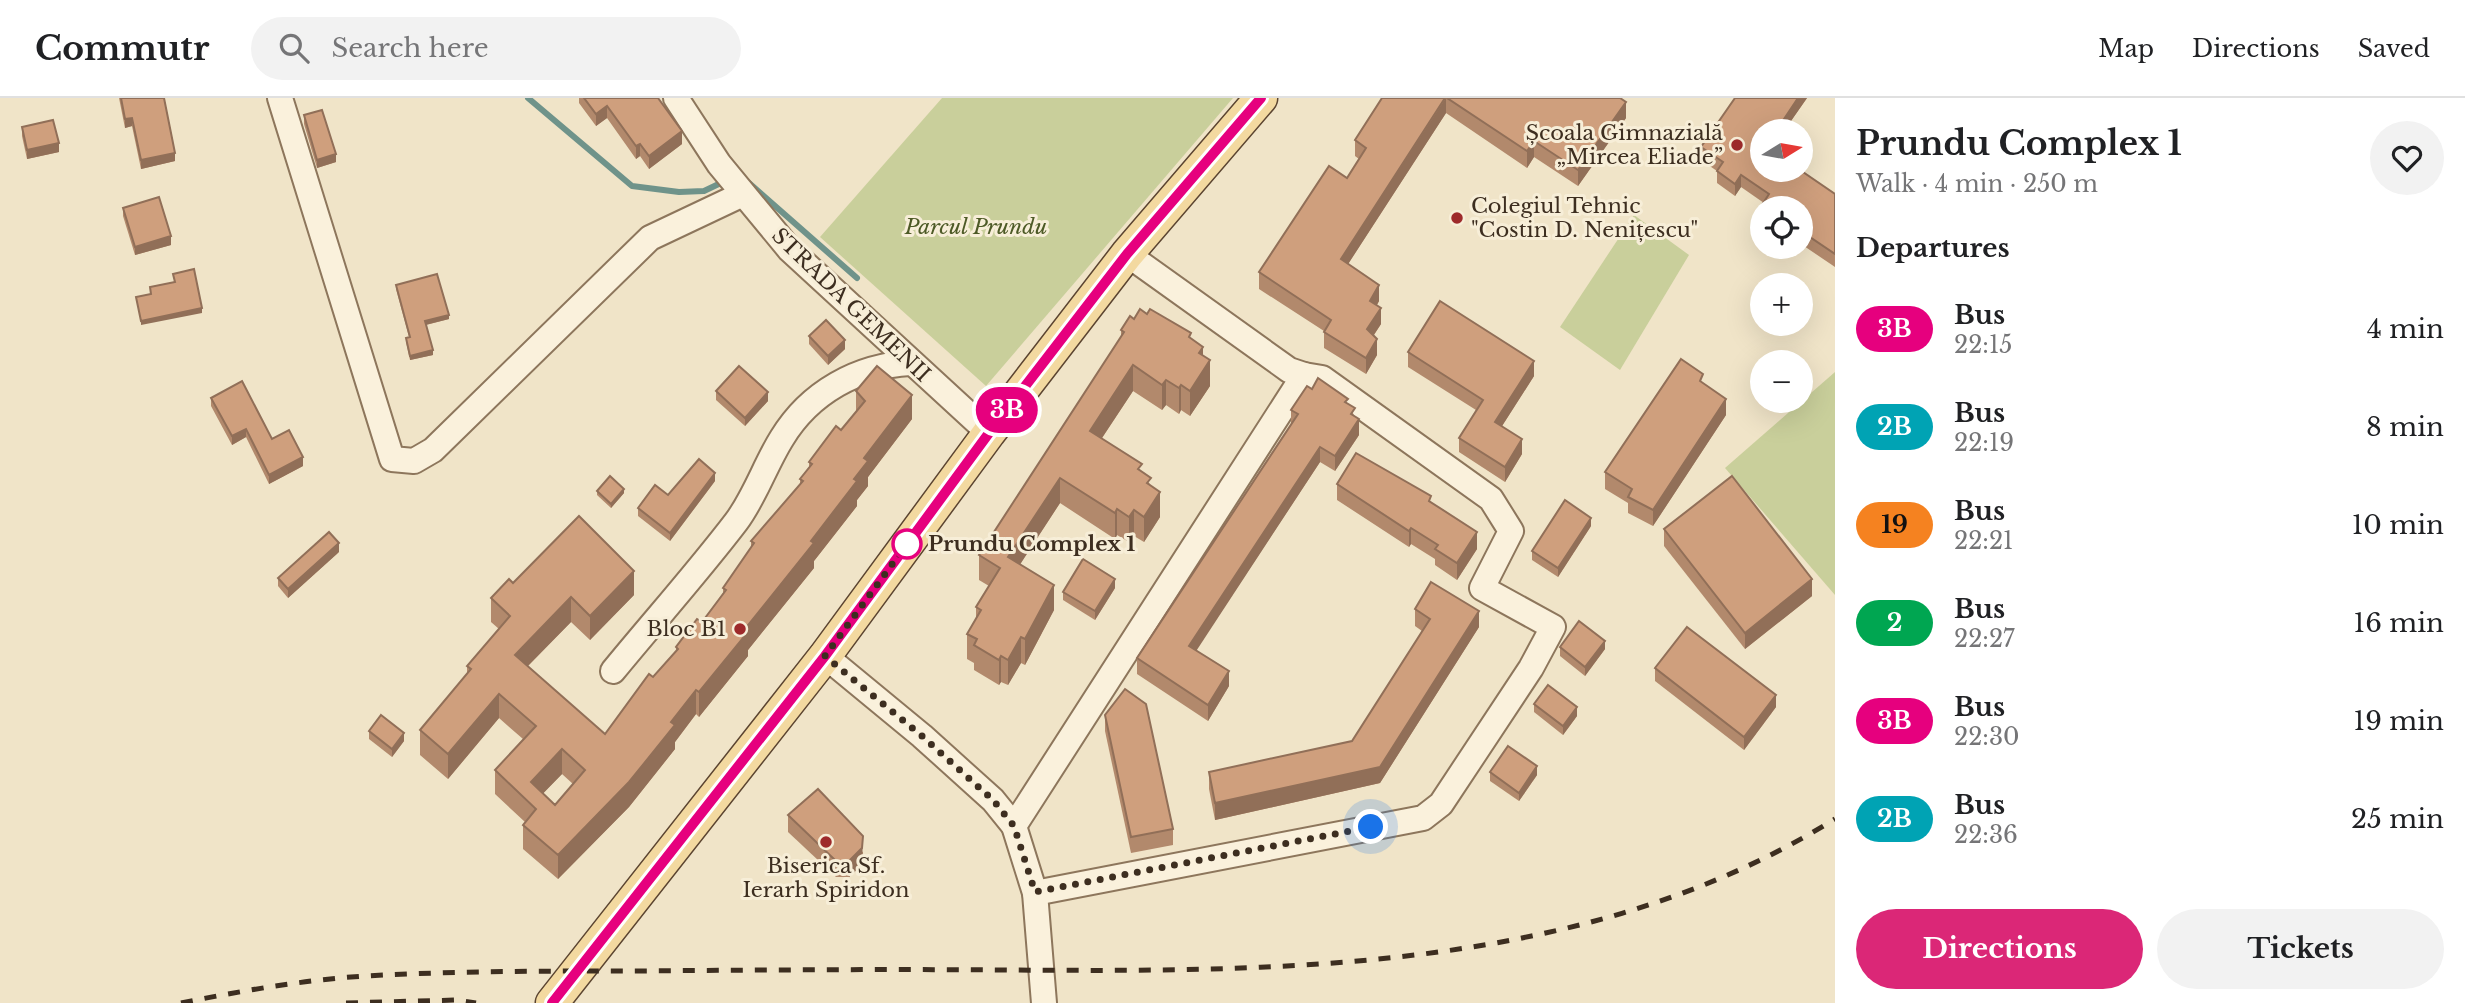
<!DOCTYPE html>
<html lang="en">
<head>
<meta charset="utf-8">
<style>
	:root { --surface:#fff; --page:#f2f2f2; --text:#202124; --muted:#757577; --line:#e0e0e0; --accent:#db2777 }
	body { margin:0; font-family:"Libre Baskerville",serif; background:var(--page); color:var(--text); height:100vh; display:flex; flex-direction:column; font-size:26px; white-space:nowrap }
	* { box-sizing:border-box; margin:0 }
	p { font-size:23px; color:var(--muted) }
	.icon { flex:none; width:38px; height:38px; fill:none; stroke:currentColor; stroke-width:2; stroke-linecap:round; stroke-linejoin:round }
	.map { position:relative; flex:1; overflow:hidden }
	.drawer { display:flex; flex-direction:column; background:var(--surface); width:630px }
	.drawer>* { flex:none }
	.badge { padding:0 14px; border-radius:23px; font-size:24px; line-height:46px }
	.needle { width:46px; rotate:79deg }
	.tools { position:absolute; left:1750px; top:21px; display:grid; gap:14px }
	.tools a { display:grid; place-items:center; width:63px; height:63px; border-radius:50%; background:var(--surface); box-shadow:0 7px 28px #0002; font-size:35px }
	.you { position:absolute; width:35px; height:35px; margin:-18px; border:5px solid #fff; border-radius:50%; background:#1a73e8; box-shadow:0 0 0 10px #1a73e833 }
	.map>.badge { position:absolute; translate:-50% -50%; box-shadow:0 0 0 4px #fff }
	h2 { padding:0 21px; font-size:26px; line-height:63px }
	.round { display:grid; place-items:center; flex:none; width:74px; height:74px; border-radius:37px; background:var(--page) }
	.overview { display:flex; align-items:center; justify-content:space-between; height:119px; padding:0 21px }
	h1 { font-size:33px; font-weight:700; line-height:52px }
	.primary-button { display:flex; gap:14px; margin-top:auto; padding:14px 21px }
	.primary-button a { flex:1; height:80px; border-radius:42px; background:var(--accent); color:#fff; font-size:28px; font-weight:700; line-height:80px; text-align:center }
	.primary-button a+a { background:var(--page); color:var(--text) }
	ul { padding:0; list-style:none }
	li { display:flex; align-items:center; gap:21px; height:98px; padding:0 21px }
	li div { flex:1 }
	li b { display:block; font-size:26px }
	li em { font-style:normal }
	li .badge { min-width:77px; font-weight:700; text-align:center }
	header { display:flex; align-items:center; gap:42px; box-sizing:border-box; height:98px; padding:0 35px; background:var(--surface); border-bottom:2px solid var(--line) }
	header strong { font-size:33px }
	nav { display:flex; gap:38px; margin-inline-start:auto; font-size:24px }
	.search { width:490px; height:63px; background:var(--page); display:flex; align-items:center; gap:18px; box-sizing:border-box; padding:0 24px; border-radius:38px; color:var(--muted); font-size:26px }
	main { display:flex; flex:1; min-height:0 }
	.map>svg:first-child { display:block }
</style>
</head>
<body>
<header>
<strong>Commutr</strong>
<div class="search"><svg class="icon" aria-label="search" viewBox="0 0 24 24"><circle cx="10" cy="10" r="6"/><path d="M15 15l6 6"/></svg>Search here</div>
<nav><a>Map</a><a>Directions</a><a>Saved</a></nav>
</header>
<main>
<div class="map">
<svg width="1835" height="905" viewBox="0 0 1835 905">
	<rect width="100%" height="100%" fill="#f0e4c8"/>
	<g fill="#c9cf9b">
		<polygon points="942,0 1233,0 986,288 820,139"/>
		<polygon points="1634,117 1689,157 1620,272 1560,229"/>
		<polygon points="1835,274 1835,497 1725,370"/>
	</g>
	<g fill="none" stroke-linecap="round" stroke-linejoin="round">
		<g stroke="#6f938a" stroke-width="6">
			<polyline points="528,0 632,88 679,94 704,93 725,83"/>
			<polyline points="749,85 857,180"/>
		</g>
		<g stroke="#8d765c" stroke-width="28">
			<g id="minor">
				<polyline points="280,0 392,361 414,363 433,352 650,140 743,96"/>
				<polyline points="676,0 719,66 790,152 989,335"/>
				<polyline points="825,558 922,638 993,702 1014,728 1035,795 1044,905"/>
				<path d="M613 573C654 523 697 475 736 424 755 399 765 367 782 340 810 294 858 268 910 265"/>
				<polyline points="1014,728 1304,277 1289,272 1127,156"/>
				<polyline points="1035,795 1423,720 1441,706 1531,570 1553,529 1482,490 1511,433 1491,401 1322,280 1304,277"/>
			</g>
		</g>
		<g stroke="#5b4430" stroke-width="35">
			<polyline id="major" points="552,905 825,558 989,335 1127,156 1261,0"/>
		</g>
		<use href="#minor" stroke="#faf1dc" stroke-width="24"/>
		<use href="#major" stroke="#f3d9a0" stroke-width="32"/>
		<g stroke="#3d2e20" stroke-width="5" stroke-dasharray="12 12" stroke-linecap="butt">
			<path d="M181 905C241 893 303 882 365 878 455 873 545 873 635 873 759 872 883 871 1007 872 1288 874 1588 874 1835 721"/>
			<polyline points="346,905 456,902 476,905"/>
		</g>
	</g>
	<g fill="#b2896c" fill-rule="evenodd">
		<polygon points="119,0 164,0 175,63 141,71 132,28 125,30"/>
		<polygon points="579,0 658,0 682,46 649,71 640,58 636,61 607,20 596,28 579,5"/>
		<polygon points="1382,0 1620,0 1626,20 1578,88 1534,59 1527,70 1446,15 1348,166 1379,203 1377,207 1381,226 1374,237 1377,257 1366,276 1324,250 1324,233 1259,191 1259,174 1347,80 1359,61 1355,58 1355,42"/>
		<polygon points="1735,0 1807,0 1784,33 1762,33 1762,72 1835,96 1835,169 1801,146 1801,110 1762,110 1762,119 1762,107 1764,105 1741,89 1735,98 1717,85 1717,73 1701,62 1701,49"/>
		<polygon points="304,17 336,64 317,70 304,26"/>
		<polygon points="22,29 59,54 27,61 22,38"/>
		<polygon points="123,110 171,147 135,157 123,118"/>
		<polygon points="396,187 449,221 426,227 433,257 410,262 406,244 406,240 409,239 396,191"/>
		<polygon points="1147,216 1191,241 1203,258 1210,288 1190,318 1181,312 1179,316 1166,307 1162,312 1133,293 1102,340 1142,374 1151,388 1160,419 1144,444 1134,438 1129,444 1117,437 1115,441 1060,405 1020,466 1054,512 1025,567 1021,565 1008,587 1001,584 999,587 974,572 974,565 967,561 967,536 976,521 976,509 989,488 979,482 979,457 1121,240 1121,232 1134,221"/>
		<polygon points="809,238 845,251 828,267 809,246"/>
		<polygon points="1408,254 1534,278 1502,328 1522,356 1505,384 1459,354 1459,340 1476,312 1408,269"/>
		<polygon points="1703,285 1726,317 1653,428 1628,415 1628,405 1605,391 1605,374"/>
		<polygon points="1312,291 1348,306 1355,319 1359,337 1335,373 1320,364 1196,552 1229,588 1208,623 1137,576 1137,560 1291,327 1291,312"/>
		<polygon points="716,293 768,303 745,328 716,302"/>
		<path d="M856 293 912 321 868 379V388L857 402V408L814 463V470L748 552V558L699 619 696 616 675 644V651L629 709 558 781 523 751V727L525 724 495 696V672L523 641 499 620 448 681 420 657V632L467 576V568L499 531 491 524V500L513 485 634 497 590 542 571 524 528 568 605 636 676 554V549L702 524 723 495V490L751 450V443L800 386V381L809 369V364L841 332 856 315ZM562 676 573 686 555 707 543 695Z"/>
		<polygon points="211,300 272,341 303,368 269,386 246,339 232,347 211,308"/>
		<polygon points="715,383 670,443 638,418 638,410 668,397"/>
		<polygon points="1337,386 1431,404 1477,451 1457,482 1435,467 1435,461 1411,446 1409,449 1337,402"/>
		<polygon points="597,393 624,395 611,410 597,397"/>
		<polygon points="1591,428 1558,479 1532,462 1532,453"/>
		<polygon points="1664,431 1812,498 1745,551 1664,448"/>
		<polygon points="339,454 288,500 278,488 278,480"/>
		<polygon points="1115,490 1095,522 1063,502 1063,494"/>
		<polygon points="1415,511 1479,529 1380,685 1215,722 1209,691 1209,674 1352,643 1422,533 1415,528"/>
		<polygon points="1560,549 1605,551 1585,578 1560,558"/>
		<polygon points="1655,570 1776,609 1744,652 1655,583"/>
		<polygon points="1534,606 1577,618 1563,637 1534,614"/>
		<polygon points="1105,617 1173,731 1173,747 1131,755 1105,633"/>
		<polygon points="369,633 404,643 392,659 369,641"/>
		<polygon points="1490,674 1537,677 1519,703 1490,683"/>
		<polygon points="788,717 863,754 862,767 849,779 836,779 788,734"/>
	</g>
	<g fill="#916f58">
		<polygon points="1446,0 1446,15 1341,177 1341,161"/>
		<polygon points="1798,0 1807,0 1784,33 1776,33"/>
		<polygon points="1626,4 1626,20 1578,88 1578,72"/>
		<polygon points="607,8 607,20 596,28 596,16"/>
		<polygon points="132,20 132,28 125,30 125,21"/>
		<polygon points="682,33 682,46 649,71 649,58"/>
		<polygon points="1534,43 1534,59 1527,70 1527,53"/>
		<polygon points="59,45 59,54 27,61 27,52"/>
		<polygon points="640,46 640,58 636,61 636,48"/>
		<polygon points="175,55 175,63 141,71 141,62"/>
		<polygon points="336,56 336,64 317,70 317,62"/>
		<polygon points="1741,77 1741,89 1735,98 1735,86"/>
		<polygon points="171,138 171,147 135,157 135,149"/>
		<polygon points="1379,187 1379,203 1370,219 1370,203"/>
		<polygon points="202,210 202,215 141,227 141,223"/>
		<polygon points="1381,210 1381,226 1367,247 1367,231"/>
		<polygon points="449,217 449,221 425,227 425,223"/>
		<polygon points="1377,241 1377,257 1366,276 1366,260"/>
		<polygon points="845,242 845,251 828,267 828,258"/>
		<polygon points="1203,249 1203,273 1210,262 1210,288 1190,318 1190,293 1199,255"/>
		<polygon points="433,252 433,257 410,262 410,258"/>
		<polygon points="1534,263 1534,278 1495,339 1495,324"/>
		<polygon points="1133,267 1133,293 1090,358 1090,333"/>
		<polygon points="1166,282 1166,307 1162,312 1162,287"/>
		<polygon points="1181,287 1181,312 1179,316 1179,290"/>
		<polygon points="768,294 768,303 745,328 745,320"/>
		<polygon points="912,297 912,321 868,379 868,388 857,402 857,408 814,463 814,470 748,552 748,558 699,619 699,594 811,443 854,381 864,360"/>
		<polygon points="1726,301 1726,317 1653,428 1653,412"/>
		<polygon points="1359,321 1359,337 1335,373 1335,358"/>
		<polygon points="246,331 246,339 232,347 232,338"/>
		<polygon points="1522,341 1522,356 1505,384 1505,369"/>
		<polygon points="1320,349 1320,364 1189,564 1189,548"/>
		<polygon points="303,359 303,368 269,386 269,377"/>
		<polygon points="715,375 715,383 670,443 670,435"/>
		<polygon points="1060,380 1060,405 1008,485 1008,459"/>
		<polygon points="624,391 624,395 611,410 611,406"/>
		<polygon points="1160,394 1160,419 1144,444 1144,419"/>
		<polygon points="1117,411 1117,437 1115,441 1115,415"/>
		<polygon points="1134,412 1134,438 1129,444 1129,419"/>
		<polygon points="1591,420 1591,428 1558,479 1558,470"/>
		<polygon points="1411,430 1411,446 1409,449 1409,433"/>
		<polygon points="1477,434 1477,451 1457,482 1457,465"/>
		<polygon points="339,445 339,454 288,500 288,491"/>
		<polygon points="634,473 634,497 590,542 590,518"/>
		<polygon points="1115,481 1115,490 1095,522 1095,513"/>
		<polygon points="1812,481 1812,498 1745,551 1745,535"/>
		<polygon points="1054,487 1054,512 1025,567 1025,541"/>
		<polygon points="571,499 571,524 515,581 515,557"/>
		<polygon points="1479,513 1479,529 1380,685 1215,722 1215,705 1380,669"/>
		<polygon points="1021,539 1021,565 1008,587 1008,562"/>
		<polygon points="1605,543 1605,551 1585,578 1585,569"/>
		<polygon points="1001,558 1001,584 999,587 999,562"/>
		<polygon points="1229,573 1229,588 1208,623 1208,607"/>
		<polygon points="696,592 696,616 675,644 675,651 629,709 558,781 558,757 671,624"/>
		<polygon points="499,596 499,620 448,681 448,656"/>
		<polygon points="1776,597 1776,609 1744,652 1744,639"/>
		<polygon points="1577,609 1577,618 1563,637 1563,628"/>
		<polygon points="404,635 404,643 392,659 392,651"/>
		<polygon points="562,651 562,676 531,708 531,684"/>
		<polygon points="1537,668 1537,677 1519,703 1519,695"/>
		<polygon points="863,738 862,767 849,779 849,763"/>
	</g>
	<g fill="#cf9f7d" stroke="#916f58" stroke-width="2" fill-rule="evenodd">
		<polygon points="121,0 164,0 175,55 141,62 132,20 125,21"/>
		<polygon points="584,0 658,0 682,33 649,58 640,46 636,48 607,8 596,16"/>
		<polygon points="1382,0 1445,0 1341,161 1379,187 1370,203 1381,210 1367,231 1377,241 1366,260 1324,234 1331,222 1259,174 1329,68 1347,80 1366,50 1355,42"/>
		<polygon points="1447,0 1620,0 1626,4 1578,72 1534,43 1527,53"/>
		<polygon points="1735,0 1798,0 1776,33 1762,33 1762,72 1800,72 1835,96 1835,156 1801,133 1801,110 1767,110 1762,107 1769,96 1741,77 1735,86 1717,73 1723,64 1701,49"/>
		<polygon points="322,12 336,56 317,62 304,17"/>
		<polygon points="53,22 59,45 27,52 22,29"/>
		<polygon points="159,99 171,138 135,149 123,110"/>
		<polygon points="194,171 202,210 141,223 136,199 151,196 150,189 175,184 173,176"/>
		<polygon points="437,176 449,217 425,223 433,252 410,258 406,240 410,239 396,187"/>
		<polygon points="1440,203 1534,263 1495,324 1522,341 1505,369 1459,340 1483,302 1408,254"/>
		<polygon points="1140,211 1147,216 1150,211 1191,235 1189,239 1203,249 1199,255 1210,262 1190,293 1181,287 1179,290 1166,282 1162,287 1133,267 1090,333 1142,366 1138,371 1151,380 1147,385 1160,394 1144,419 1134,412 1129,419 1117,411 1115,415 1060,380 1008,459 1054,487 1025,541 1021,539 1008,562 1001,558 999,562 974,547 977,541 967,536 981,512 976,509 1000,470 979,457 1124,234 1121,232 1130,218 1134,221"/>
		<polygon points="826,222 845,242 828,258 809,238"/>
		<polygon points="1681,261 1703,276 1700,283 1726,301 1653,412 1628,399 1632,391 1605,374"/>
		<polygon points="739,268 768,294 745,320 716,293"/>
		<path d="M877 268 912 297 864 360 868 363 854 381 857 383 811 443 814 445 745 531 748 534 699 594 696 592 671 624 675 627 629 684 558 757 523 727 536 711 495 672 536 628 499 596 448 656 420 632 471 571 467 568 510 518 491 500 509 481 513 485 579 418 634 473 590 518 571 499 515 557 605 636 649 576 653 579 678 551 676 549 697 521 702 524 726 492 723 490 754 445 751 443 803 383 800 381 812 366 809 364 836 328 841 332 865 303 856 293ZM562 651 585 672 555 707 531 684Z"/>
		<polygon points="1318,280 1348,301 1345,304 1355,310 1351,316 1359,321 1335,358 1320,349 1189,548 1229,573 1208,607 1137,560 1298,316 1291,312 1307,288 1312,291"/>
		<polygon points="242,283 272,341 289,332 303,359 269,377 246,331 232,338 211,300"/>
		<polygon points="1356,355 1431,398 1429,403 1477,434 1457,465 1435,451 1438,447 1411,430 1409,433 1337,386"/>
		<polygon points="699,361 715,375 670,435 638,410 655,387 668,397"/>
		<polygon points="610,378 624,391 611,406 597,393"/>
		<polygon points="1732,378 1812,481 1745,535 1664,431"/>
		<polygon points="1565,402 1591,420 1558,470 1532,453"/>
		<polygon points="329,434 339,445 288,491 278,480"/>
		<polygon points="1083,461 1115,481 1095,513 1063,494"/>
		<polygon points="1431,484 1479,513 1380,669 1215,705 1209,674 1352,643 1430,521 1415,511"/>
		<polygon points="1579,523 1605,543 1585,569 1560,549"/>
		<polygon points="1687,529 1776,597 1744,639 1655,570"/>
		<polygon points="1548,587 1577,609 1563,628 1534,606"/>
		<polygon points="1125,591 1146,606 1173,731 1131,739 1105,617"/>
		<polygon points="381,617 404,635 392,651 369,633"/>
		<polygon points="1508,648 1537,668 1519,695 1490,674"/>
		<polygon points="818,691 863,738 862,750 849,763 836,763 788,717"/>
	</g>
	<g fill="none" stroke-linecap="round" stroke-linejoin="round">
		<g stroke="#fff" stroke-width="16">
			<polyline id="line" points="552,905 825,558 989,335 1127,156 1261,0"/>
		</g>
		<use href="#line" stroke="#e6007e" stroke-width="10"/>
		<polyline stroke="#3d2e20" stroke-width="7" stroke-dasharray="0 12.6" points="907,446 825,558 922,638 993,702 1014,728 1035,794 1371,729"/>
	</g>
	<g fill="#9e2a2b" stroke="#f7eed8" stroke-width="2.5">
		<circle cx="1737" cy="47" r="7"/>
		<circle cx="1457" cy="120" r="7"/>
		<circle cx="740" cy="531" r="7"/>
		<circle cx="826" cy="744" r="7"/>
	</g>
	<circle fill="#fff" stroke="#e6007e" stroke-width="3.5" cx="907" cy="446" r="14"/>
	<g text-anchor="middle" stroke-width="6" stroke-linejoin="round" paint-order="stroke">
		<g font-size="21" fill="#3d2e20" stroke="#f7eed8" text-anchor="end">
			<text x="1723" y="42">Școala Gimnazială<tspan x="1723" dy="24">„Mircea Eliade”</tspan></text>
			<text x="1471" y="115" text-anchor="start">Colegiul Tehnic<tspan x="1471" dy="24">"Costin D. Nenițescu"</tspan></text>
			<text x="726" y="538">Bloc B1</text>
			<text x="826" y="775" text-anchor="middle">Biserica Sf.<tspan x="826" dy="24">Ierarh Spiridon</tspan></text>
		</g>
		<g font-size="21" font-style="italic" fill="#4d5a26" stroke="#f7eed8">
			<text x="976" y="136">Parcul Prundu</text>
		</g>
		<g font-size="21" fill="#3d2e20" stroke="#f7eed8">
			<text transform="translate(851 207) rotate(44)" y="7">STRADA GEMENII</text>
		</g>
		<g font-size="21" font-weight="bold" fill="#3d2e20" stroke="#f7eed8" text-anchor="start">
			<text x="928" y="453">Prundu Complex 1</text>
		</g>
	</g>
</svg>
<div class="tools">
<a><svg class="needle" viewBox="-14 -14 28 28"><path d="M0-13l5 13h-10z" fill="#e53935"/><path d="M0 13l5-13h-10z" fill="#757577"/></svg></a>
<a><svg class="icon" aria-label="locate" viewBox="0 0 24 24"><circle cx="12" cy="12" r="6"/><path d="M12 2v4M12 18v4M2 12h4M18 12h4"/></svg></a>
<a>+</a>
<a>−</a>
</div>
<div class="you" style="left:1371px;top:729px"></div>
<b class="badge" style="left:1007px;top:312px;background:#e6007e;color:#fff">3B</b>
</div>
<section class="drawer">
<div class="overview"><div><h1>Prundu Complex 1</h1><p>Walk · 4 min · 250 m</p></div><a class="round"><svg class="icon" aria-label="heart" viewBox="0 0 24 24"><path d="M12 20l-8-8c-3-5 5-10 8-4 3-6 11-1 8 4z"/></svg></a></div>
<h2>Departures</h2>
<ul>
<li><span class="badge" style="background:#e6007e;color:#fff">3B</span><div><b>Bus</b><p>22:15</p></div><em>4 min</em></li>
<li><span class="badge" style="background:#00a3b4;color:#fff">2B</span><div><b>Bus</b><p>22:19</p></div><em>8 min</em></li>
<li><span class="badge" style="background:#f58220;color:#111">19</span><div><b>Bus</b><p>22:21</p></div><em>10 min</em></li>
<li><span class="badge" style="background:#00a651;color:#fff">2</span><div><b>Bus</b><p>22:27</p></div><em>16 min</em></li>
<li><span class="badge" style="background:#e6007e;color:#fff">3B</span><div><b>Bus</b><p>22:30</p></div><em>19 min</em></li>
<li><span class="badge" style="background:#00a3b4;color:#fff">2B</span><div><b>Bus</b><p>22:36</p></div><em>25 min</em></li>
</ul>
<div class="primary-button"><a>Directions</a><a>Tickets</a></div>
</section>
</main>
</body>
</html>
